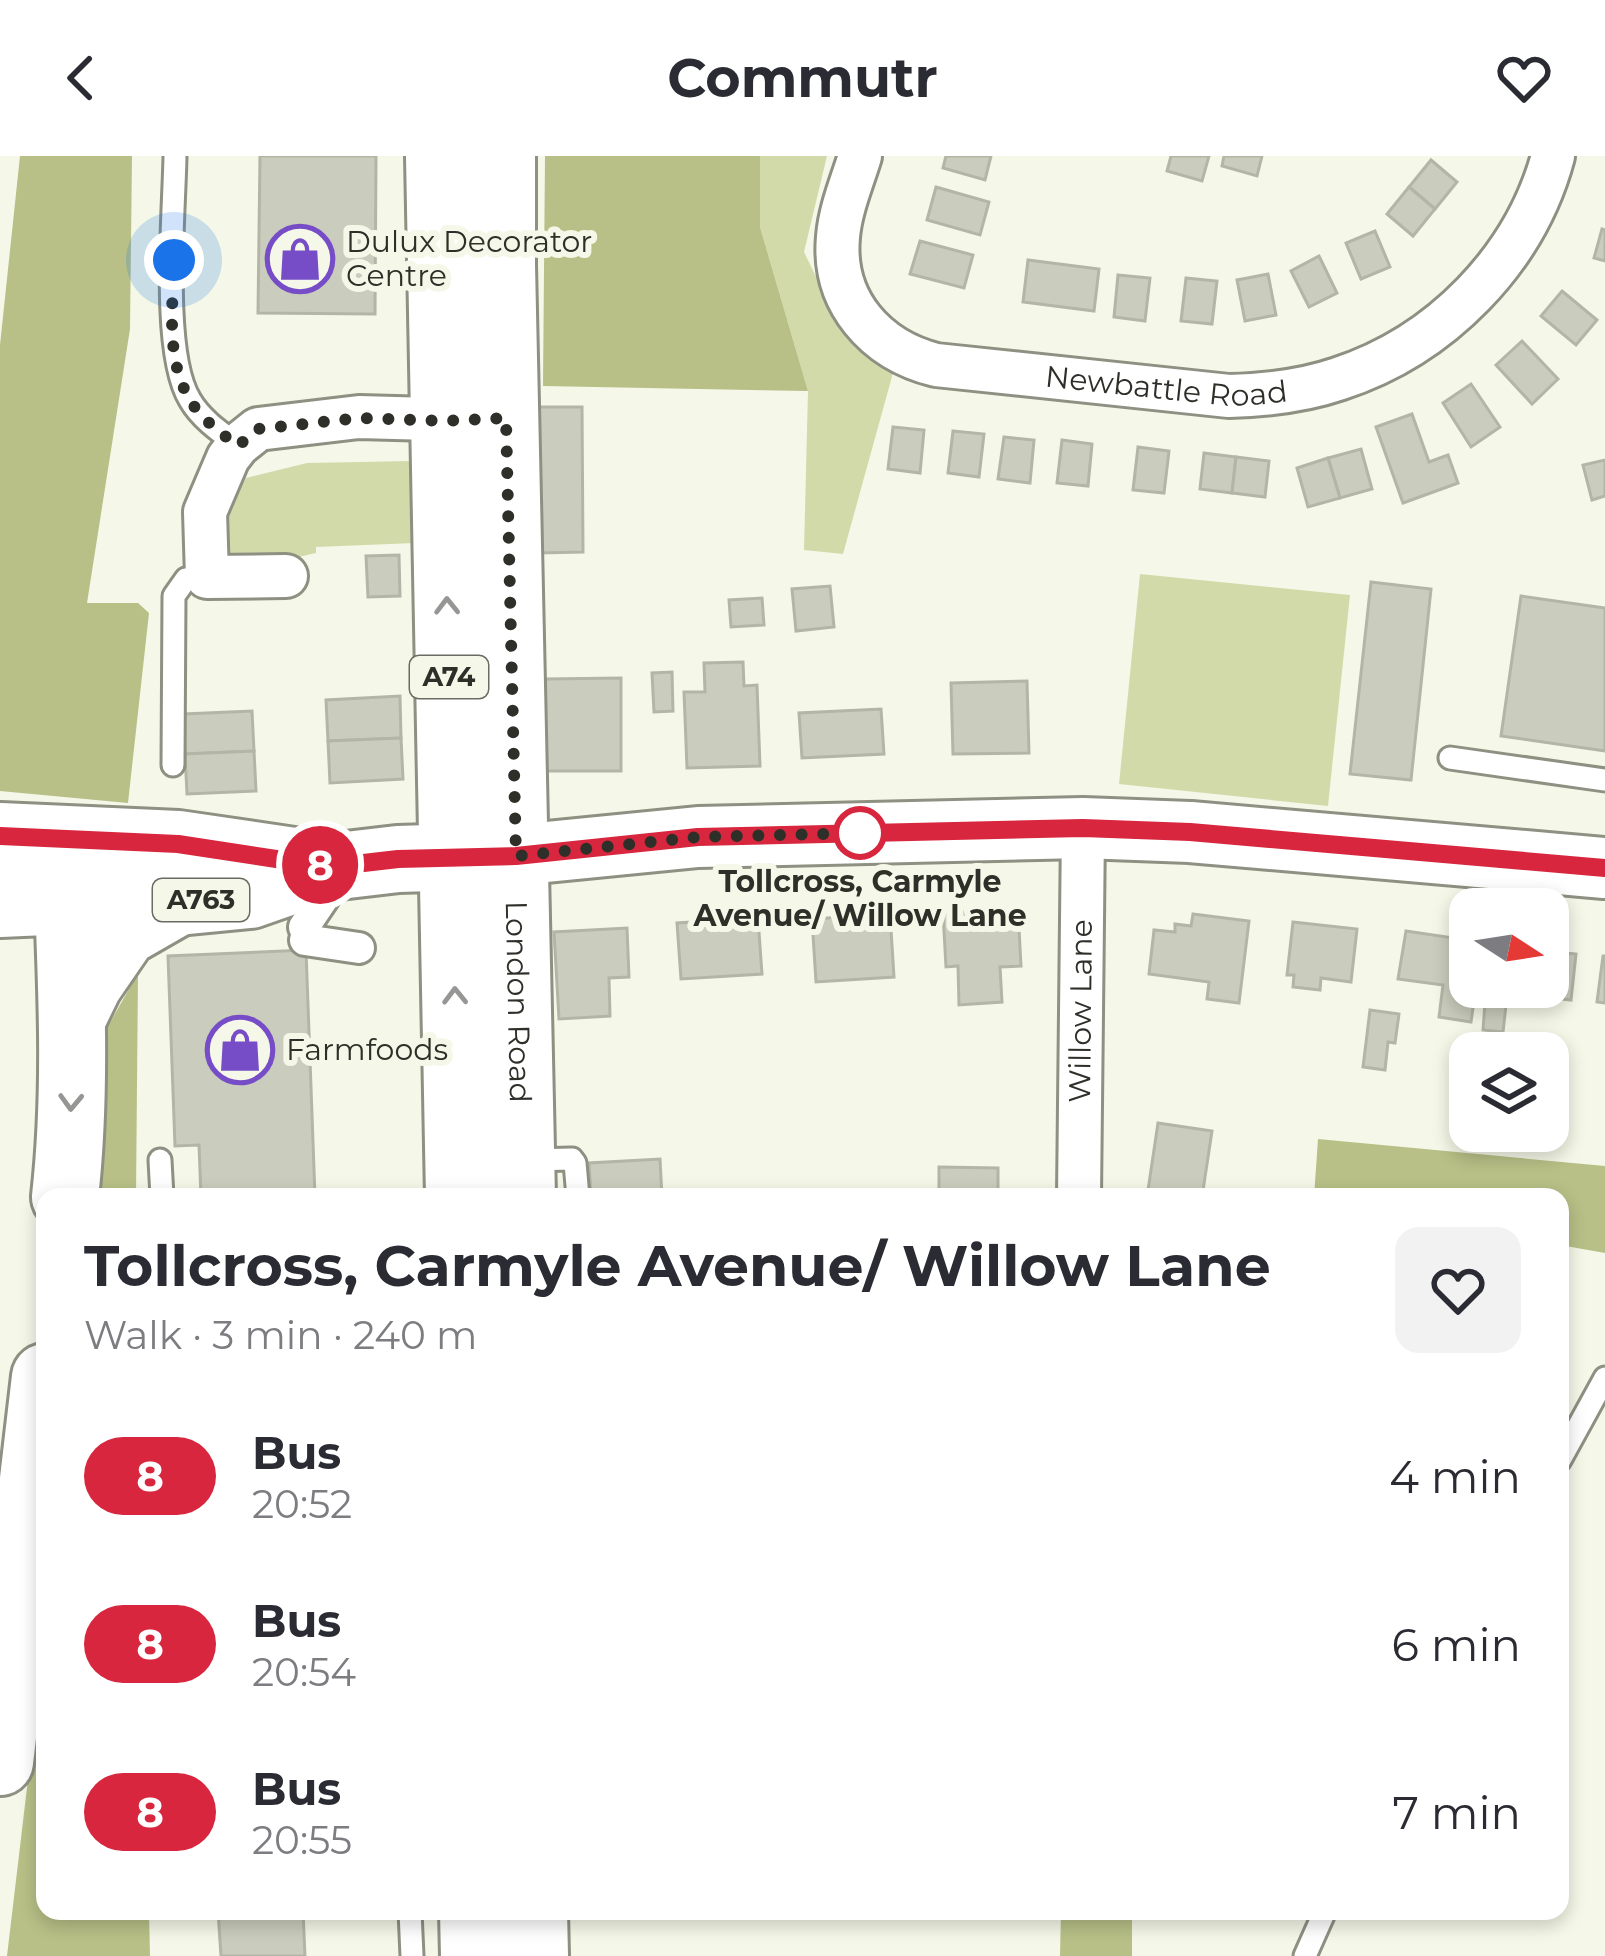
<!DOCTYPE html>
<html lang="en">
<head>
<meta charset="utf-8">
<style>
	:root { --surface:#fff; --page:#f2f2f3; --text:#2b2b33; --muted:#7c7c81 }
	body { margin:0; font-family:Montserrat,sans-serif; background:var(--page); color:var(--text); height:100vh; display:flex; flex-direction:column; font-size:45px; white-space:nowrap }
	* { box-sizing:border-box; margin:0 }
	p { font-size:39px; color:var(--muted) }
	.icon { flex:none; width:66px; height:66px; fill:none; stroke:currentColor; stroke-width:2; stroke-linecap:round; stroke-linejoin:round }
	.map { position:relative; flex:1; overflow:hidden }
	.side { position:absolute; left:36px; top:1032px; width:1533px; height:732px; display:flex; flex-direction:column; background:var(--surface); border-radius:24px; box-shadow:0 6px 18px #0003 }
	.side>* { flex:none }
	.badge { padding:0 24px; border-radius:39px; font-size:42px; line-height:78px }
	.needle { width:78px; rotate:102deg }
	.fabs { position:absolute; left:1449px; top:732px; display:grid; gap:24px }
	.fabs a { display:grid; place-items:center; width:120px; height:120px; border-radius:24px; background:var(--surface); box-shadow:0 6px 18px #0003; font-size:60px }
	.you { position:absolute; width:60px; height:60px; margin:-30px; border:9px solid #fff; border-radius:50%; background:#1a73e8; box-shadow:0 0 0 18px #1a73e833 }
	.map>.badge { position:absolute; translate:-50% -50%; box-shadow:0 0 0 6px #fff }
	.round { display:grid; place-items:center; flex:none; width:126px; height:126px; border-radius:24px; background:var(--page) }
	.overview { display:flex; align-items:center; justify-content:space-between; height:204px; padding:0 48px }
	h1 { font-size:57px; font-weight:700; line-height:90px }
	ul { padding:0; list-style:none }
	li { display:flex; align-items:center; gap:36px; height:168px; padding:0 48px }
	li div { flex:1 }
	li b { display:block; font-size:45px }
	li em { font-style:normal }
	li .badge { min-width:132px; font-weight:700; text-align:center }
	header { display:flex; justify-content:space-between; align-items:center; height:156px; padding:0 48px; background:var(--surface); font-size:54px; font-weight:700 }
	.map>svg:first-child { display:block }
</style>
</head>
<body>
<header><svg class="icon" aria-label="back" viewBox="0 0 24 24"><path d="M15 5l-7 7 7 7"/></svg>Commutr<svg class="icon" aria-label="heart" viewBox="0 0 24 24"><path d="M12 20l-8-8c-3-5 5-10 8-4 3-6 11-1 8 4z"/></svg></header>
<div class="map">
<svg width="1605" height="1800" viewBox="0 0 1605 1800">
	<rect width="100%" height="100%" fill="#f5f8e8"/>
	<g fill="#d3daaa">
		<path d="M760 0H827L804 96C826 140 846 197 893 217L843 398 804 394 808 235 760 71Z"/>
		<path d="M411 305 415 387 316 391V397C283 404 248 420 224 391V362L246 322 307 307Z"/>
		<polygon points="1140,418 1350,439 1328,650 1119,628"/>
	</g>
	<g fill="#b8c087">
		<polygon points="20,0 132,0 130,173 87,447 138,447 149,457 128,647 0,635 0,189"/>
		<polygon points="545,0 760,0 760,71 808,235 543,230"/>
		<polygon points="138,817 136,1041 90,1041 107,872"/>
		<polygon points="1318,983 1605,1010 1605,1097 1560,1089 1560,1041 1314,1041"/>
		<polygon points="45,1480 45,1755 149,1755 150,1800 7,1800"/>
		<polygon points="1061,1755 1132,1755 1132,1800 1060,1800"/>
	</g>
	<g fill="#cacdbd" stroke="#b3b6a6" stroke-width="3">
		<polygon points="260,0 376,0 375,158 258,157"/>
		<polygon points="946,0 991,0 985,24 943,12"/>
		<polygon points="1171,0 1209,0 1202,25 1167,15"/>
		<polygon points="1224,0 1262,0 1257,20 1222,10"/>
		<polygon points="1431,4 1457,26 1435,53 1409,31"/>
		<polygon points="936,31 989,46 980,79 927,64"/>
		<polygon points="1409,31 1435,53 1413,80 1387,58"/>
		<polygon points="1602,73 1605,74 1605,105 1594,102"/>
		<polygon points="1375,75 1390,111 1361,123 1346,87"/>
		<polygon points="920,85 973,99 964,132 910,118"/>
		<polygon points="1319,100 1337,137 1309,151 1291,115"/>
		<polygon points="1028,104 1099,113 1094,155 1023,146"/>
		<polygon points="1268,118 1276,159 1245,165 1237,124"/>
		<polygon points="1118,119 1150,122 1145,165 1114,161"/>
		<polygon points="1186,122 1217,125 1212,168 1181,165"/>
		<polygon points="1562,135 1597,164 1576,189 1541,160"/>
		<polygon points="1522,185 1558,223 1532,248 1496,209"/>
		<polygon points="1471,228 1500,271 1471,291 1443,247"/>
		<polygon points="537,251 582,251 583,396 538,397"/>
		<polygon points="1412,258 1429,306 1448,299 1458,327 1403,347 1376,271"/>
		<polygon points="893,271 924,274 920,317 888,313"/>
		<polygon points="953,275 984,278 979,321 948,317"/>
		<polygon points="1004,281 1034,284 1030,327 998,323"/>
		<polygon points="1062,284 1092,288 1088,330 1057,327"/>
		<polygon points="1138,291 1169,295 1164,337 1133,334"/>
		<polygon points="1361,293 1372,333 1340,342 1328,302"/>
		<polygon points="1204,297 1236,301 1232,337 1200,333"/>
		<polygon points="1236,301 1269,305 1265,341 1232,337"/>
		<polygon points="1328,302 1340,342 1308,351 1297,312"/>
		<polygon points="1605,304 1605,340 1592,344 1583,309"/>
		<polygon points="399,399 400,440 368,441 366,400"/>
		<polygon points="1371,426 1431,433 1411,624 1350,618"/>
		<polygon points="830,430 834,471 796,475 792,433"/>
		<polygon points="1521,440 1605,452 1605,595 1501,580"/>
		<polygon points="762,442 764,469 731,471 729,444"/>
		<polygon points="743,506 744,530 757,529 760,610 687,612 684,536 705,536 704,507"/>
		<polygon points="672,516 673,555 654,556 652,517"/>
		<polygon points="621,522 621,615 546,615 545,523"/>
		<polygon points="1027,525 1029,597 953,598 951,527"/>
		<polygon points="400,540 401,582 328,585 326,544"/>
		<polygon points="881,553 884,598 802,602 799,557"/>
		<polygon points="252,555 254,595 185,598 184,558"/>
		<polygon points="401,582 403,623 330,627 328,585"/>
		<polygon points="254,595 256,635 187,638 185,598"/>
		<polygon points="1018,753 1021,810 1000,811 1002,846 959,849 958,810 946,811 943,757"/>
		<polygon points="890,758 894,821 816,826 812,763"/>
		<polygon points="1193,758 1249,765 1239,847 1207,843 1209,826 1149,818 1154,774 1175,776 1175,768 1191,770"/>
		<polygon points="758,762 762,818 681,823 677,767"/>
		<polygon points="1293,766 1357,773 1351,826 1321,822 1320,834 1293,831 1294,819 1287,819"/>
		<polygon points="627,772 629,821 609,822 610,860 559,863 554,776"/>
		<polygon points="1406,775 1467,784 1464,806 1470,807 1470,831 1476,831 1471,866 1439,861 1443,829 1398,823"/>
		<polygon points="306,794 315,1041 201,1041 199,989 175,990 168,800"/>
		<polygon points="1548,795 1576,798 1571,844 1507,837 1508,831 1548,831"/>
		<polygon points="1603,800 1605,800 1605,847 1597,846"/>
		<polygon points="1485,847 1506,849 1503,876 1483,874"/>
		<polygon points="1370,854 1399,858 1395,887 1388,886 1385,914 1363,911"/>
		<polygon points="1158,967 1212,975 1202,1041 1147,1041"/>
		<polygon points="660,1003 662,1041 591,1041 589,1007"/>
		<polygon points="939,1011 998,1012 998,1041 939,1041"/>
		<polygon points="218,1755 303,1755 305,1800 221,1800"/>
	</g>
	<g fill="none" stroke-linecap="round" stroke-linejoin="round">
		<g stroke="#8e9082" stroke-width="27">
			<g id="service">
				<path d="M175 0C174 59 161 197 190 244 201 263 220 276 238 289"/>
				<polyline points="1450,602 1605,624"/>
				<polyline points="173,609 174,440 186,423 207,421"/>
				<polyline points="160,1004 162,1041"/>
				<polyline points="530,1004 572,1003 575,1007 578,1041"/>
				<polyline points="1560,1304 1605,1222"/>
				<polyline points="410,1755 412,1800"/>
				<polyline points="1305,1800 1325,1755"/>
			</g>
		</g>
		<g stroke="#8e9082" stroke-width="36">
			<g id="pedestrian">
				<polyline points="304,771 341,716"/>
				<polyline points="305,784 359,792"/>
			</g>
		</g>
		<g stroke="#8e9082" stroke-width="48">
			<g id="minor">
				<path id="s1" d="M860 0C852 26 840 54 838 81 832 146 876 194 936 209L1229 240C1266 239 1303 235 1338 223 1440 190 1525 104 1553 0"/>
				<polyline points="286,420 207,421 205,356 228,302 238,289 258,273 359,261 467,264"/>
				<path id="s2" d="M1079 1041 1083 672"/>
			</g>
		</g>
		<g stroke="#8e9082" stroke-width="66">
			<polyline id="secondary" points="516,699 698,681 1083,672 1190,676 1605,712"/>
		</g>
		<g stroke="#8e9082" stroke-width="72">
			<g id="primary">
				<polyline points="439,0 459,1041"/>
				<path id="s3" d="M502 0V109L522 1041"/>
				<polyline points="0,680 178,688 314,708"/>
				<polyline points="0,748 68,745 178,746 250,739 330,711 398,703 494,700"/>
				<polyline points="473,1755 474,1800"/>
				<polyline points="534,1755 535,1800"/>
			</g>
		</g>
		<g stroke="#8e9082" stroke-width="72">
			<g id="motorway">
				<path d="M0 686 32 708 68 745C72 844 76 943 65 1041"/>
				<polyline points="73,861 89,828 124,777 178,746"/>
				<polyline points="0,1606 45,1221"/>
			</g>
		</g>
		<use href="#service" stroke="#fff" stroke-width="21"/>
		<use href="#pedestrian" stroke="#fff" stroke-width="30"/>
		<use href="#minor" stroke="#fff" stroke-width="42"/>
		<use href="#secondary" stroke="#fff" stroke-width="60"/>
		<use href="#primary" stroke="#fff" stroke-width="66"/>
		<use href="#motorway" stroke="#fff" stroke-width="66"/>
	</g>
	<defs><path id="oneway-chevron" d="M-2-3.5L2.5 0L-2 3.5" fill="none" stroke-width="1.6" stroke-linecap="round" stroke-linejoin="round" transform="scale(3)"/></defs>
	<g stroke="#969794">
		<use href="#oneway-chevron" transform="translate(447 450) rotate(-91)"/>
		<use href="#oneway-chevron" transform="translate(455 840) rotate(-91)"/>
		<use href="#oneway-chevron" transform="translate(71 946) rotate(92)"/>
	</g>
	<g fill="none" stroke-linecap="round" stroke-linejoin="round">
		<g stroke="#fff" stroke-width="27">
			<polyline id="line" points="0,680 178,688 329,711 398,703 516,700 698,681 1083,672 1190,676 1605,712"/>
		</g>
		<use href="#line" stroke="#d7263d" stroke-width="18"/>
		<path stroke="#2e2f29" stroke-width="12" stroke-dasharray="0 21.6" d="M174 104C173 149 165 203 190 244 201 263 220 276 238 290L258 273 359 262 444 265 506 262 516 700 698 681 869 677H860"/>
	</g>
	<defs>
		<g id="shop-ring" transform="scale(3.45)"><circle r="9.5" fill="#f5f8e8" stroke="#764dc6" stroke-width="1.5"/><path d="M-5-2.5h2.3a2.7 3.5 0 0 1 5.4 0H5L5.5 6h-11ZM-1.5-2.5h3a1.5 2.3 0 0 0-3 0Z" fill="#764dc6"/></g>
	</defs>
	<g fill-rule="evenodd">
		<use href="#shop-ring" x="300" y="103"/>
		<use href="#shop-ring" x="240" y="894"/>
	</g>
	<circle fill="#fff" stroke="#d7263d" stroke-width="6" cx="860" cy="677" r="24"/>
	<g text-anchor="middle" stroke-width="12" stroke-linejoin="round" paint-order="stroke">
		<g fill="#f5f8e8" stroke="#6a6b62" stroke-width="3">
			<rect x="410" y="500" width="78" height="42" rx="9"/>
			<rect x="153" y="723" width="96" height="42" rx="9"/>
		</g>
		<g font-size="27" font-weight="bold" fill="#2e2f29">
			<text x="449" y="530">A74</text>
			<text x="201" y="753">A763</text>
		</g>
		<g font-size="30" fill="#2e2f29" stroke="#f5f8e8" text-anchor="start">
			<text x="346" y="96">Dulux Decorator<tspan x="346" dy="34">Centre</tspan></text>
			<text x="286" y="904">Farmfoods</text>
		</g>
		<g font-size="30" fill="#2e2f29" stroke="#f5f8e8">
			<text dy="10" stroke="none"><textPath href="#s1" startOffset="492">Newbattle Road</textPath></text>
			<text dy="10" stroke="none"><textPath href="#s3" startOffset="846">London Road</textPath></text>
			<text dy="10" stroke="none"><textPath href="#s2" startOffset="186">Willow Lane</textPath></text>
		</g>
		<g font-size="30" font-weight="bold" fill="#2e2f29" stroke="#f5f8e8">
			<text x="860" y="736">Tollcross, Carmyle<tspan x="860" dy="34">Avenue/ Willow Lane</tspan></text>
		</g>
	</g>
</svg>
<div class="fabs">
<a><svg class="needle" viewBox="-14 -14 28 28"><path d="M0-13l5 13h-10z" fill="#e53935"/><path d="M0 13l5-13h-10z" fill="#7c7c81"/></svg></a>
<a><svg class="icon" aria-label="layers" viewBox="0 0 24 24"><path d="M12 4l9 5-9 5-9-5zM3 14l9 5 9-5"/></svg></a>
</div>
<div class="you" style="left:174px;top:104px"></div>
<b class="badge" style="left:320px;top:709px;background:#d7263d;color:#fff">8</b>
<section class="side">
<div class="overview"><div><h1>Tollcross, Carmyle Avenue/ Willow Lane</h1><p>Walk · 3 min · 240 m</p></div><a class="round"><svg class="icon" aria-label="heart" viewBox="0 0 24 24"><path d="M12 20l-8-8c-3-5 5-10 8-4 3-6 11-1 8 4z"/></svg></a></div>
<ul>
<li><span class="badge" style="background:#d7263d;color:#fff">8</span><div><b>Bus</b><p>20:52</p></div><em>4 min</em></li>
<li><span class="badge" style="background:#d7263d;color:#fff">8</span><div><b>Bus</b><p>20:54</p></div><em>6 min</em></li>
<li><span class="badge" style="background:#d7263d;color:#fff">8</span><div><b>Bus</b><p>20:55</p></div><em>7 min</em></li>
</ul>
</section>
</div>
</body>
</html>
